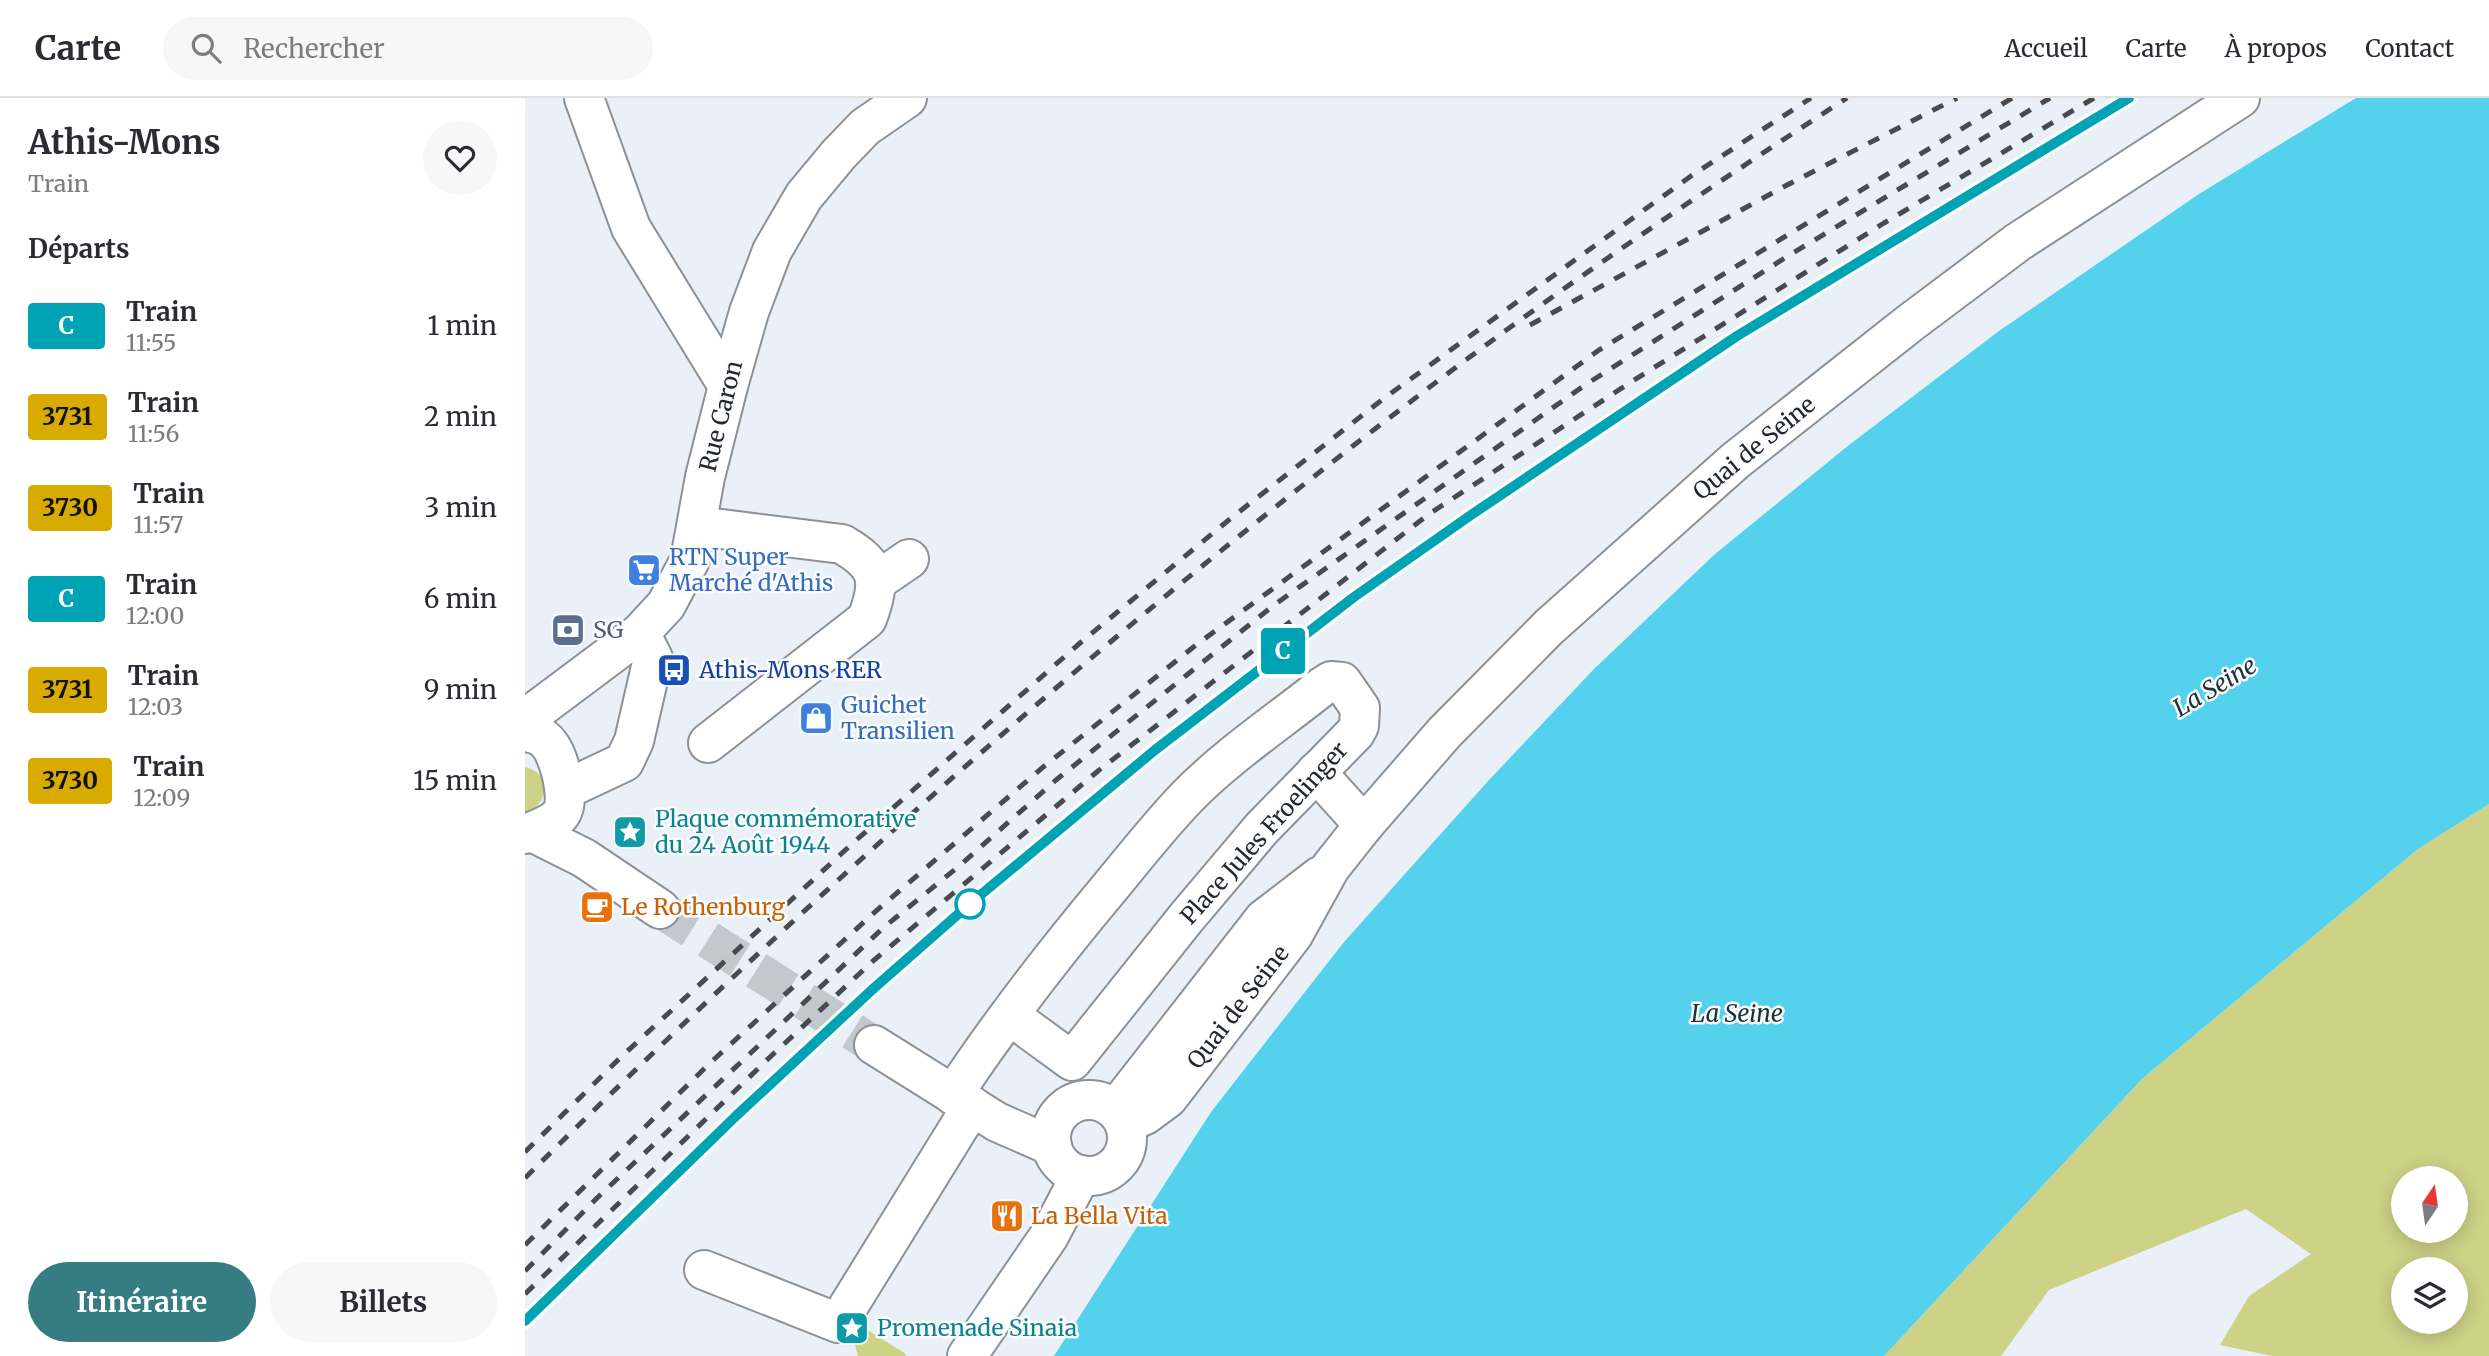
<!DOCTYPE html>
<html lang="fr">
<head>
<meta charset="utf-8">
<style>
	:root { --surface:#fff; --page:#f7f7f7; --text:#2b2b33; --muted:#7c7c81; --line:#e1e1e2; --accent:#357d83 }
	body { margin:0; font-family:Merriweather,serif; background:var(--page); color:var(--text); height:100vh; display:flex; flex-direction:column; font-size:26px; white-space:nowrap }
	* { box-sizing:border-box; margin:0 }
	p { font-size:23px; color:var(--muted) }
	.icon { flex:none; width:38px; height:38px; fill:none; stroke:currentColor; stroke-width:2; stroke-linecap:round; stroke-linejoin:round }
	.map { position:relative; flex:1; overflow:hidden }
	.side { display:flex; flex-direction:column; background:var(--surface); width:525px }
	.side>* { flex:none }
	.badge { padding:0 14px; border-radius:5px; font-size:24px; line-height:46px }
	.needle { width:46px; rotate:13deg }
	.controls { position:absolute; left:1866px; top:1068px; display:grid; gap:14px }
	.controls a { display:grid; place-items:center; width:77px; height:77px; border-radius:50%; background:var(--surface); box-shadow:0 4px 18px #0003; font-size:35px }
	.map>.badge { position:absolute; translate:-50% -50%; box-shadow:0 0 0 4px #fff }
	h2 { padding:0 28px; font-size:26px; line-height:63px }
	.round { display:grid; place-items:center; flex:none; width:74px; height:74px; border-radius:37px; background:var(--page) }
	.head { display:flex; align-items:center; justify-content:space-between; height:119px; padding:0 28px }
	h1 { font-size:33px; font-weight:700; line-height:52px }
	.button { display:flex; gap:14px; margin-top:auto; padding:14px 28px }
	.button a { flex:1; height:80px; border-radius:42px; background:var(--accent); color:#fff; font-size:28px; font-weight:700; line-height:80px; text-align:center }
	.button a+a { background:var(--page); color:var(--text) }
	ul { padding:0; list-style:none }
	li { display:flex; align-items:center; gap:21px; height:91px; padding:0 28px }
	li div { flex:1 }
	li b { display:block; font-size:26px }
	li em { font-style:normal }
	li .badge { min-width:77px; font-weight:700; text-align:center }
	header { display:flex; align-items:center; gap:42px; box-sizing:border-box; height:98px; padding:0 35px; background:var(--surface); border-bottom:2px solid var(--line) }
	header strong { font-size:33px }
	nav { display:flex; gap:38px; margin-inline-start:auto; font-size:24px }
	.search { width:490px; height:63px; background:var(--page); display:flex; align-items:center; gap:18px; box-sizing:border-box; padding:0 24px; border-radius:38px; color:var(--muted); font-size:26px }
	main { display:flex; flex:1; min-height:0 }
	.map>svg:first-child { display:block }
</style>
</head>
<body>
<header>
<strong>Carte</strong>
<div class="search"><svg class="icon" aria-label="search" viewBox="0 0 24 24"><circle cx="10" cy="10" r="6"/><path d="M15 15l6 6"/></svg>Rechercher</div>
<nav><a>Accueil</a><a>Carte</a><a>À propos</a><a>Contact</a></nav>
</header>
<main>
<section class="side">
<div class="head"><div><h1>Athis-Mons</h1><p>Train</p></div><a class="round"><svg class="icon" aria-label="heart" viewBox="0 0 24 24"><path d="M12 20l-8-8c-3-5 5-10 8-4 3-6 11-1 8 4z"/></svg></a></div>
<h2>Départs</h2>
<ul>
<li><span class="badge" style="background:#00a3b4;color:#fff">C</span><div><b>Train</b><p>11:55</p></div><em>1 min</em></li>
<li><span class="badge" style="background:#d8ab00;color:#111">3731</span><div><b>Train</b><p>11:56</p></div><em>2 min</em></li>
<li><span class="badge" style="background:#d8ab00;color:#111">3730</span><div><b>Train</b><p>11:57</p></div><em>3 min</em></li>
<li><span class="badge" style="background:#00a3b4;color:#fff">C</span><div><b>Train</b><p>12:00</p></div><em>6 min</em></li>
<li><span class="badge" style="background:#d8ab00;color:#111">3731</span><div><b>Train</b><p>12:03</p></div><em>9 min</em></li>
<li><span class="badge" style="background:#d8ab00;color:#111">3730</span><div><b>Train</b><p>12:09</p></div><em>15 min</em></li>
</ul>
<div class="button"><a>Itinéraire</a><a>Billets</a></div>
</section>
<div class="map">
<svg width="1964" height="1258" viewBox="0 0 1964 1258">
	<rect width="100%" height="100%" fill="#eaf0f7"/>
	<g fill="#ced287" fill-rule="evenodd">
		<path d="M0 669C29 676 24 705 0 716Z"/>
		<path d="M1964 706V1258H1747L1695 1247 1724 1198 1786 1156 1721 1111 1524 1192 1476 1258H1359L1617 981 1893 751ZM1878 1080H1930V1132H1878ZM1878 1171H1930V1223H1878Z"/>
		<polygon points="333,1226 381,1256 380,1258 333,1258 329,1243"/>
	</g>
	<polygon fill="#54d2ed" points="1831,0 1964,0 1964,706 1893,751 1617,981 1359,1258 529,1258 686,1014 819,844 964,682 1069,571 1190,456 1324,347 1474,233 1674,96"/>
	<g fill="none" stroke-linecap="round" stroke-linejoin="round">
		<polyline stroke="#c3c8ce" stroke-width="38" stroke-dasharray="38 19" stroke-linecap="butt" points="135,811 349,947"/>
		<g stroke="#8c9198" stroke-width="42">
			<g id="minor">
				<polyline points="59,0 106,130 203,288"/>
				<path d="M172 428 317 446C355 468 356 483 342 521L183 645"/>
				<polyline points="352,483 384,461"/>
				<polyline points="0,621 115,535 141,507 165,462 180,379 203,288 224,214 247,153 279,98 314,56 340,29 382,0"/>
				<path d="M0 634C9 635 18 638 24 646 34 658 45 700 37 714 31 725 11 732 0 736"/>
				<polyline points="791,674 839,727"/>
				<polyline points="39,688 48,688 99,664 109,643 128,560 115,535"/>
				<polyline points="7,734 59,760 135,811"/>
				<polyline points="349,947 472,1024 527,1048"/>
				<path d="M428 997C476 924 530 855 586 788 610 759 635 727 662 699 702 658 753 624 798 588L806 583 817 584 835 610 834 628 830 635 737 730 661 820 547 963 484 917"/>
				<polyline points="179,1172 313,1225 447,1008"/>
			</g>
		</g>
		<g stroke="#8c9198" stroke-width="42">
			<g id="major">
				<circle cx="564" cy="1040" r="38"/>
				<polyline points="590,1012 739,821 795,778"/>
				<polyline points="600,1026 620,1017 643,1000 768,837 805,770 839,727 920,634 1024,529 1210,363 1385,225 1493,144 1715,0"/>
				<polyline points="442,1258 524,1138 556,1077"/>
			</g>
		</g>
		<use href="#minor" stroke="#fff" stroke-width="38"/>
		<use href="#major" stroke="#fff" stroke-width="38"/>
		<g stroke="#474a4e" stroke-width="5" stroke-dasharray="12 12" stroke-linecap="butt">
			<polyline points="1005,227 1264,86 1432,0"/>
			<polyline points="0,1054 96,959 328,745 555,545 705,421 858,301 1166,78 1286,0"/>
			<path d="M0 1080C290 792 599 519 926 273 1054 177 1188 87 1322 0"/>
			<polyline points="0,1147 184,966 351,813 517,670 671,547 1074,252 1487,0"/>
			<polyline points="0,1173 72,1100 358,830 433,769 531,682 749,507 1060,287 1263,158 1525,0"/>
			<polyline points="0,1196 244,960 348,863 573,673 904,416 1103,286 1359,125 1569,0"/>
			<polyline points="0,1223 212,1017 329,907 447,804 630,652 829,499 945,417 1212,238 1604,0"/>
		</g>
	</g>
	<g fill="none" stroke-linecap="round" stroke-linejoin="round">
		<g stroke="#fff" stroke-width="16">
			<polyline id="line" points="0,1223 212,1017 349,890 447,804 630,652 829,499 946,417 1212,238 1604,0"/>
		</g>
		<use href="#line" stroke="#00a3b4" stroke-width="10"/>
	</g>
	<defs>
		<g id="supermarket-square" transform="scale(1.75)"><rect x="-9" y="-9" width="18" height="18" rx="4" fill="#3f7fe0" stroke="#fbfcfe"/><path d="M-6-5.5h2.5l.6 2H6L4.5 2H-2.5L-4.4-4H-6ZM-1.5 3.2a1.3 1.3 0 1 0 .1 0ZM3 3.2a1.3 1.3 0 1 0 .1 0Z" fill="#fff"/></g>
		<g id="bank-square" transform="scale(1.75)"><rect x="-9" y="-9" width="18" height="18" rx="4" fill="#5c6f8a" stroke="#fbfcfe"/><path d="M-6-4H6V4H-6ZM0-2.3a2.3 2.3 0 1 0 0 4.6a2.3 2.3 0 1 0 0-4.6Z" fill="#fff"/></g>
		<g id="bus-square" transform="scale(1.75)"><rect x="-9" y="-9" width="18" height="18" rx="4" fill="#1a4fb4" stroke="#fbfcfe"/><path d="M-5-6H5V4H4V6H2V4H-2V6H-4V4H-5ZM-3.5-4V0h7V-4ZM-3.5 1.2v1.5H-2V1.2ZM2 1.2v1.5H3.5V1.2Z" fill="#fff"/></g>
		<g id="shop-square" transform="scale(1.75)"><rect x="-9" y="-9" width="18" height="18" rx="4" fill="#3f7fe0" stroke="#fbfcfe"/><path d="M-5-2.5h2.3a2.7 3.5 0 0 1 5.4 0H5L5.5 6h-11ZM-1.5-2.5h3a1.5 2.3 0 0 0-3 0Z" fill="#fff"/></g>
		<g id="sight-square" transform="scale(1.75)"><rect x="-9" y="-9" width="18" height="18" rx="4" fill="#0f9aa8" stroke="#fbfcfe"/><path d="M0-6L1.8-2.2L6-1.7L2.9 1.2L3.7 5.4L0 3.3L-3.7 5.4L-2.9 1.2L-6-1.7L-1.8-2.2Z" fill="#fff"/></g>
		<g id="cafe-square" transform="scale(1.75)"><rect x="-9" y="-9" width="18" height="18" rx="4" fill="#e8710a" stroke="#fbfcfe"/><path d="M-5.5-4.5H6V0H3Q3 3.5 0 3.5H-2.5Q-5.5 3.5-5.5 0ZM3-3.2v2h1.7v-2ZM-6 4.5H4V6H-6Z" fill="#fff"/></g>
		<g id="restaurant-square" transform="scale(1.75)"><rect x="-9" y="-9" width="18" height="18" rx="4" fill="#e8710a" stroke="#fbfcfe"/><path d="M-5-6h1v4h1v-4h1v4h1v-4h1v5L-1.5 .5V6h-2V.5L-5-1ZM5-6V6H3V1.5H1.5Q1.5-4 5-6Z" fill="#fff"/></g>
	</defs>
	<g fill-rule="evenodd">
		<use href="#supermarket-square" x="119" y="472"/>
		<use href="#bank-square" x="43" y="532"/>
		<use href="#bus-square" x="149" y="572"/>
		<use href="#shop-square" x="291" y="620"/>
		<use href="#sight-square" x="105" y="734"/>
		<use href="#cafe-square" x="72" y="809"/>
		<use href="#restaurant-square" x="482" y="1118"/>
		<use href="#sight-square" x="327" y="1230"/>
	</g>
	<circle fill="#fff" stroke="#00a3b4" stroke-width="3.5" cx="445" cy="806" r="14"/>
	<g text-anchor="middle" stroke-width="5" stroke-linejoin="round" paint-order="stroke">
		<g font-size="23" fill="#25272a" stroke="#fbfcfe">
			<text transform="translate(196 318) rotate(-76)" y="8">Rue Caron</text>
			<text transform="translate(1229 350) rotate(-39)" y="8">Quai de Seine</text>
			<text transform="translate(739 735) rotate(-48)" y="8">Place Jules Froelinger</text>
			<text transform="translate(713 909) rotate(-52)" y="8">Quai de Seine</text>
		</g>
		<g font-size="23" fill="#366cbe" stroke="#fbfcfe" text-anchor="start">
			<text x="144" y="467">RTN Super<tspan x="144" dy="26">Marché d'Athis</tspan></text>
			<text x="316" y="615">Guichet<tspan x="316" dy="26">Transilien</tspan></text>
		</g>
		<g font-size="23" fill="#4e5e75" stroke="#fbfcfe" text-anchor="start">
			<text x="68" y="540">SG</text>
		</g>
		<g font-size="23" fill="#164399" stroke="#fbfcfe" text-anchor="start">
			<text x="174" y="580">Athis-Mons RER</text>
		</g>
		<g font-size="23" fill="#0d838f" stroke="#fbfcfe" text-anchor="start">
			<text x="130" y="729">Plaque commémorative<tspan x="130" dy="26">du 24 Août 1944</tspan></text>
			<text x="352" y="1238">Promenade Sinaia</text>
		</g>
		<g font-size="23" fill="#c56008" stroke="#fbfcfe" text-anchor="start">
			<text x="96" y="817">Le Rothenburg</text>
			<text x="506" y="1126">La Bella Vita</text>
		</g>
		<g font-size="24" font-style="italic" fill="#1c3237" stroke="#fbfcfe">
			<text transform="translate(1690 589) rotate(-31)" y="8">La Seine</text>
			<text x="1212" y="924">La Seine</text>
		</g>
	</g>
</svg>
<div class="controls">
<a><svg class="needle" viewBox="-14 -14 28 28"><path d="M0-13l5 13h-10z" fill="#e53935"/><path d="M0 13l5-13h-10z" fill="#7c7c81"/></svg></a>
<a><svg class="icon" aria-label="layers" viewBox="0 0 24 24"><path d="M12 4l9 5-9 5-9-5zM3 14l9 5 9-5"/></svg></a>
</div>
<b class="badge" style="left:758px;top:553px;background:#00a3b4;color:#fff">C</b>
</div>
</main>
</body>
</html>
